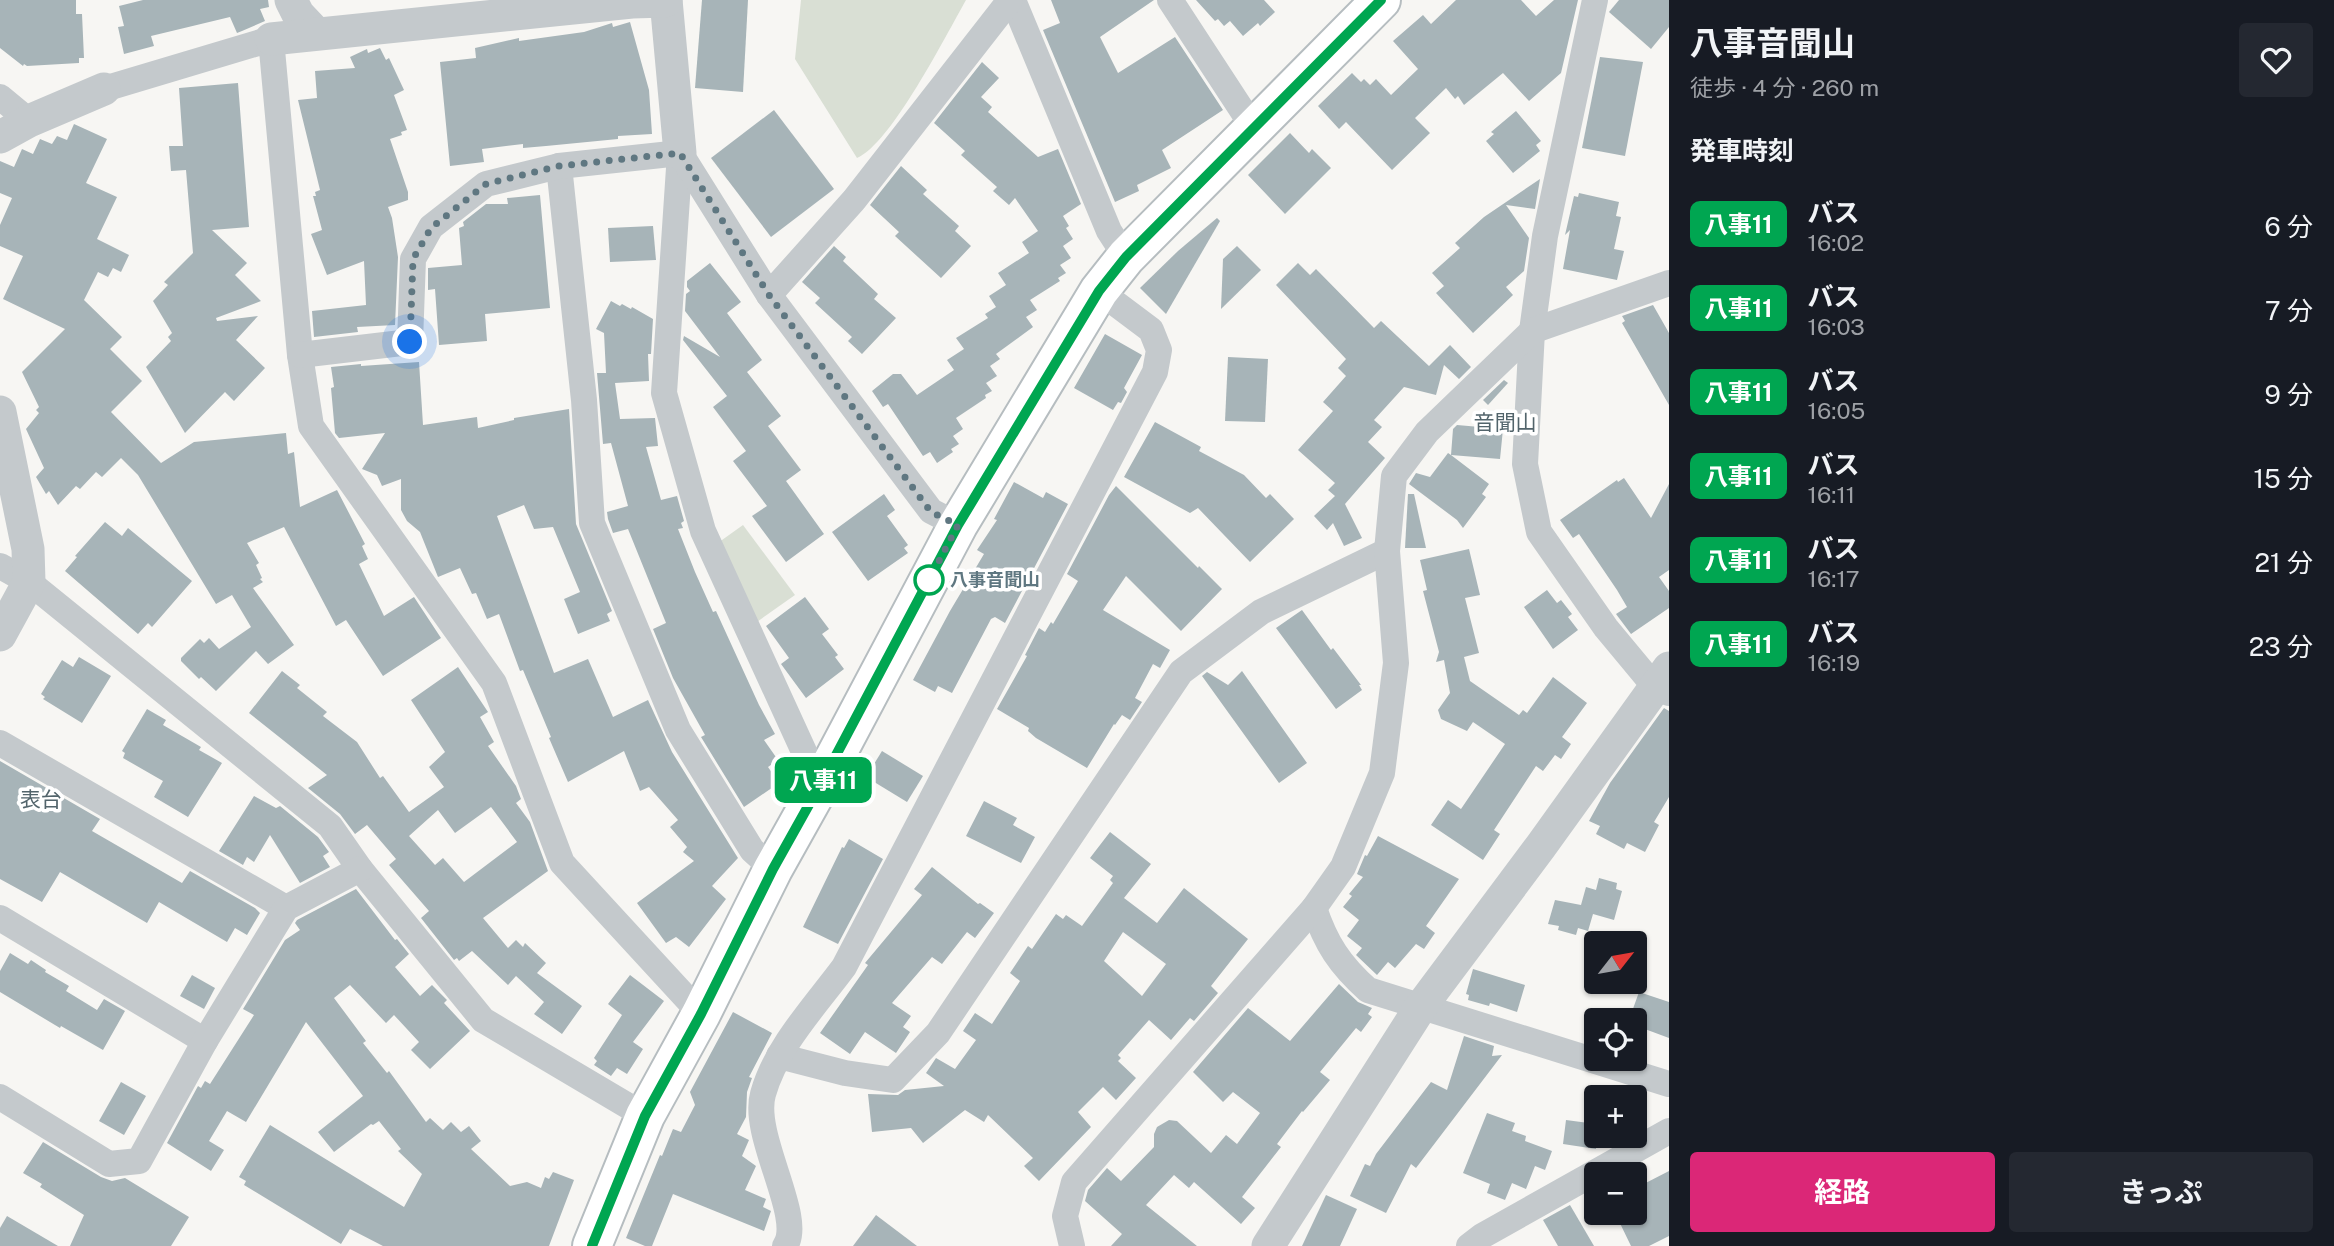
<!DOCTYPE html>
<html lang="ja">
<head>
<meta charset="utf-8">
<style>
	:root { --surface:#171b24; --page:#242831; --text:#f1f3f6; --muted:#9ea1a6; --accent:#db2777 }
	body { margin:0; font-family:"Public Sans","Noto Sans JP",sans-serif; background:var(--page); color:var(--text); height:100vh; display:flex; flex-direction:column; font-size:26px; white-space:nowrap }
	* { box-sizing:border-box; margin:0 }
	p { font-size:23px; color:var(--muted) }
	.icon { flex:none; width:38px; height:38px; fill:none; stroke:currentColor; stroke-width:2; stroke-linecap:round; stroke-linejoin:round }
	.map { position:relative; flex:1; overflow:hidden }
	.side { display:flex; flex-direction:column; background:var(--surface); width:665px }
	.side>* { flex:none }
	.badge { padding:0 14px; border-radius:10px; font-size:24px; line-height:46px }
	.needle { width:46px; rotate:59deg }
	.buttons { position:absolute; left:1584px; top:931px; display:grid; gap:14px }
	.buttons a { display:grid; place-items:center; width:63px; height:63px; border-radius:7px; background:var(--surface); box-shadow:0 2px 5px #0004; font-size:35px }
	.you { position:absolute; width:35px; height:35px; margin:-18px; border:5px solid #fff; border-radius:50%; background:#1a73e8; box-shadow:0 0 0 10px #1a73e833 }
	.map>.badge { position:absolute; translate:-50% -50%; box-shadow:0 0 0 4px #fff }
	h2 { padding:0 21px; font-size:26px; line-height:63px }
	.round { display:grid; place-items:center; flex:none; width:74px; height:74px; border-radius:7px; background:var(--page) }
	.summary { display:flex; align-items:center; justify-content:space-between; height:119px; padding:0 21px }
	h1 { font-size:33px; font-weight:700; line-height:52px }
	.primary-button { display:flex; gap:14px; margin-top:auto; padding:14px 21px }
	.primary-button a { flex:1; height:80px; border-radius:7px; background:var(--accent); color:#fff; font-size:28px; font-weight:700; line-height:80px; text-align:center }
	.primary-button a+a { background:var(--page); color:var(--text) }
	ul { padding:0; list-style:none }
	li { display:flex; align-items:center; gap:21px; height:84px; padding:0 21px }
	li div { flex:1 }
	li b { display:block; font-size:26px }
	li em { font-style:normal }
	li .badge { min-width:77px; font-weight:700; text-align:center }
	main { display:flex; flex:1; min-height:0 }
	.map>svg:first-child { display:block }
</style>
</head>
<body>
<main>
<div class="map">
<svg width="1669" height="1246" viewBox="0 0 1669 1246">
	<rect width="100%" height="100%" fill="#f7f6f3"/>
	<g fill="#d9dfd4">
		<path d="M801 0H966C946 35 891 144 857 158L795 59Z"/>
		<polygon points="743,525 795,595 754,624 715,545"/>
	</g>
	<g fill="#a7b4b8" fill-rule="evenodd">
		<polygon points="0,0 76,0 76,14 82,14 84,58 79,58 79,63 27,66 24,64 23,66 0,48"/>
		<polygon points="143,0 268,0 269,7 260,9 265,21 242,31 237,33 230,17 151,36 154,46 124,54 118,27 124,26 119,6"/>
		<polygon points="702,0 748,0 743,92 695,88"/>
		<polygon points="1051,0 1154,0 1100,37 1118,73 1175,37 1223,110 1162,150 1171,168 1137,185 1139,191 1115,202 1043,30 1060,23"/>
		<polygon points="1196,0 1264,0 1275,12 1260,26 1258,23 1243,36 1230,21 1224,26 1218,19 1215,21"/>
		<polygon points="1456,0 1521,0 1536,16 1554,0 1578,0 1561,73 1529,101 1503,73 1464,105 1458,96 1455,99 1446,88 1415,118 1430,133 1392,170 1346,122 1339,129 1318,106 1352,73 1361,82 1364,79 1370,85 1376,79 1391,95 1418,69 1393,41 1423,15 1431,24"/>
		<polygon points="1619,0 1669,0 1669,27 1651,49 1609,12"/>
		<polygon points="630,22 649,90 652,134 618,136 618,139 546,146 523,148 523,144 482,149 484,162 450,166 440,62 476,58 475,48 519,38 519,41 584,32 612,23 613,27"/>
		<polygon points="380,48 386,60 389,58 404,90 394,95 407,130 401,132 402,135 390,139 408,192 408,200 388,207 392,218 398,257 395,325 357,327 358,332 314,337 312,311 366,305 364,261 327,275 311,234 322,230 313,196 316,196 315,192 320,190 298,100 317,98 315,71 355,68 350,57 367,49 368,53"/>
		<polygon points="1600,57 1643,62 1625,156 1582,148"/>
		<polygon points="982,62 999,78 981,97 992,107 988,112 1038,157 1058,149 1081,204 1063,216 1069,226 1066,228 1073,239 1063,246 1071,258 1060,265 1066,273 1058,278 1060,281 1030,300 1037,310 1026,317 1033,327 996,354 1000,359 990,366 997,376 986,383 992,391 985,395 986,398 956,418 963,429 953,436 959,444 951,449 953,452 937,463 930,452 923,456 888,404 883,407 872,391 893,374 901,374 917,395 954,370 947,360 964,349 956,338 988,318 985,314 996,307 989,296 1006,285 998,273 1029,253 1022,242 1038,231 1015,198 1009,205 993,191 997,187 961,155 965,151 934,123"/>
		<polygon points="238,83 249,227 212,230 247,263 235,275 261,301 216,318 217,321 258,316 236,340 265,368 234,401 225,392 185,433 146,367 171,341 168,337 172,333 153,301 168,285 164,282 193,253 186,170 171,171 169,146 183,146 179,88"/>
		<polygon points="774,110 834,189 771,237 711,158"/>
		<polygon points="1516,111 1541,141 1536,145 1540,151 1513,173 1486,141 1494,134 1491,132"/>
		<polygon points="74,124 107,139 86,183 117,197 97,239 129,255 121,272 113,268 108,277 98,272 84,300 122,337 110,349 142,381 111,412 161,463 194,442 286,433 288,454 294,452 300,507 337,490 365,544 362,546 368,559 359,564 384,616 414,597 441,638 383,676 346,620 336,626 284,527 247,543 259,563 256,565 262,578 260,579 263,582 253,588 294,645 268,664 256,651 216,691 201,677 199,679 181,661 181,658 200,639 204,643 209,638 219,649 251,627 232,595 216,604 138,475 121,458 102,477 96,472 80,489 76,486 58,505 49,491 46,494 36,477 44,468 26,429 39,413 36,410 39,407 22,372 65,329 3,299 23,256 0,246 0,225 12,198 0,193 0,161 14,167 22,149 33,154 40,139 52,144 57,136 67,140"/>
		<polygon points="1290,133 1309,153 1312,149 1331,168 1285,214 1248,175"/>
		<polygon points="901,166 927,190 923,194 959,226 955,231 971,246 941,278 895,236 899,232 870,205"/>
		<polygon points="1540,179 1535,209 1506,205 1529,238 1524,271 1506,287 1513,295 1473,333 1436,293 1444,286 1432,273 1460,248 1455,243 1484,217"/>
		<polygon points="1579,193 1619,202 1616,216 1621,217 1614,249 1624,251 1617,280 1563,269 1570,230 1565,235 1574,196 1578,197"/>
		<polygon points="540,195 550,308 485,314 487,341 439,345 435,289 428,290 428,268 462,265 459,228 464,226 463,222 486,204 508,204 507,198"/>
		<polygon points="1217,218 1220,221 1166,314 1140,288 1178,251"/>
		<polygon points="653,226 656,260 610,262 608,228"/>
		<polygon points="834,246 846,257 843,261 878,294 874,299 896,318 862,354 848,341 852,337 815,303 820,298 802,282"/>
		<polygon points="1237,246 1261,270 1221,309 1223,259"/>
		<polygon points="710,263 741,302 727,313 762,360 747,372 781,416 768,426 801,470 786,481 824,534 786,562 752,516 767,506 733,461 746,451 713,407 727,396 683,340 684,336 720,357 685,311 686,294 690,291 687,287 687,281"/>
		<polygon points="1298,263 1310,275 1316,269 1374,328 1381,321 1429,366 1450,345 1471,367 1459,379 1444,365 1436,395 1404,387 1374,420 1382,427 1368,442 1385,458 1345,504 1362,538 1344,546 1333,523 1327,530 1314,516 1335,496 1328,490 1335,483 1298,450 1333,411 1323,402 1346,376 1338,368 1346,359 1276,285"/>
		<polygon points="611,301 620,306 622,304 631,309 632,307 653,319 651,354 648,354 649,381 615,383 620,419 655,418 658,446 646,447 661,500 677,496 684,521 681,523 683,528 678,529 695,572 713,612 716,611 759,705 775,734 764,740 778,760 768,767 779,783 744,807 701,737 705,735 673,678 653,629 666,623 628,529 613,533 608,519 607,512 628,506 611,443 603,444 597,373 606,373 604,333 596,329"/>
		<polygon points="1653,305 1669,333 1669,405 1622,323 1625,321 1622,316"/>
		<polygon points="1105,334 1142,355 1124,388 1127,392 1121,403 1118,402 1113,410 1074,388"/>
		<polygon points="1228,357 1268,359 1265,422 1225,421"/>
		<polygon points="419,362 423,425 477,417 478,428 514,420 514,418 569,409 576,524 612,611 607,614 610,621 578,634 564,599 580,592 553,527 534,529 524,505 497,516 554,673 588,659 613,717 648,700 672,752 738,858 712,886 726,899 689,947 676,937 666,943 637,903 694,861 683,852 687,847 670,827 678,820 649,787 640,791 624,751 568,782 549,738 551,737 523,670 520,671 499,614 487,619 476,593 472,594 460,568 438,577 420,532 407,521 401,510 401,479 382,486 377,475 362,469 385,433 339,438 335,433 331,388 334,387 331,367 361,364 361,366"/>
		<polygon points="1504,380 1508,383 1488,405 1483,400"/>
		<polygon points="1155,422 1201,447 1199,451 1244,475 1266,498 1270,494 1294,519 1250,562 1198,508 1190,513 1124,477"/>
		<polygon points="1457,425 1503,429 1500,459 1451,455 1489,484 1482,494 1486,497 1463,528 1457,520 1409,484 1416,473 1430,477 1448,453 1451,455 1453,429"/>
		<polygon points="1624,478 1651,518 1669,484 1669,570 1659,577 1669,591 1669,608 1631,634 1616,614 1627,607 1617,590 1579,534 1573,538 1560,520 1617,480 1618,482"/>
		<polygon points="1014,482 1043,498 1046,492 1068,504 1005,623 995,617 991,619 952,693 938,686 935,692 913,680 950,611 984,554 977,550 997,520 994,519"/>
		<polygon points="1116,486 1198,568 1199,566 1222,589 1181,631 1126,576 1103,610 1170,650 1160,668 1153,664 1135,698 1142,702 1130,720 1122,715 1115,725 1114,724 1087,768 1036,738 1028,731 1029,728 997,709 1027,656 1025,655 1039,628 1045,632 1051,622 1053,624 1078,581 1067,574 1109,495"/>
		<polygon points="884,494 895,510 887,516 908,545 904,548 908,553 868,581 832,532"/>
		<polygon points="1408,494 1414,494 1426,548 1405,548"/>
		<polygon points="105,522 122,536 128,528 192,581 152,627 148,623 138,634 65,571 77,557 75,556"/>
		<polygon points="1469,549 1480,595 1465,598 1479,653 1464,657 1470,681 1519,715 1523,710 1527,713 1553,677 1587,703 1562,737 1571,744 1561,759 1555,755 1543,771 1536,766 1494,830 1500,834 1483,860 1431,825 1448,800 1461,809 1505,744 1473,722 1467,731 1441,719 1438,710 1450,693 1444,660 1436,662 1439,652 1423,591 1427,590 1420,560"/>
		<polygon points="1547,590 1557,603 1561,600 1572,614 1568,617 1578,630 1553,649 1524,607"/>
		<polygon points="805,597 829,629 822,634 838,655 835,657 844,669 806,698 781,664 789,658 766,626"/>
		<polygon points="1302,610 1331,650 1333,648 1361,685 1359,685 1362,690 1336,709 1276,628"/>
		<polygon points="79,657 111,676 82,723 43,699 45,697 41,694 62,660 73,667"/>
		<path d="M458 667 488 712 480 717 494 742 488 746 516 786 521 799 516 803 530 822 548 871 483 918 508 948 516 940 523 947 525 943 546 963 537 973 582 1006 562 1034 534 1014 544 1002 516 976 508 985 472 951 459 961 457 958 454 960 421 918 429 911 389 865 396 859 367 825 355 834 340 814 308 788 327 775 249 713 282 671 300 685 297 688 327 712 323 716 357 742 380 778 383 776 409 812 444 787 429 767 445 752 411 700ZM491 807 517 842 464 882 443 858 435 865 409 836 438 810 455 833Z"/>
		<polygon points="1242,671 1307,763 1279,783 1202,676 1207,672 1228,685"/>
		<polygon points="1664,708 1669,711 1669,797 1654,822 1659,825 1645,852 1627,843 1624,849 1596,834 1600,826 1589,821 1610,783"/>
		<polygon points="147,709 166,720 163,725 201,747 199,750 222,763 188,817 154,797 163,781 123,758 125,753 122,751"/>
		<polygon points="882,751 923,776 907,802 866,777"/>
		<polygon points="0,761 100,819 92,831 182,883 190,871 255,908 260,913 247,935 235,928 227,942 159,902 147,923 60,872 42,902 0,879"/>
		<polygon points="254,796 276,808 280,806 318,837 329,852 323,856 330,867 300,883 270,835 254,862 247,857 243,865 219,851"/>
		<polygon points="984,801 1017,818 1013,825 1035,837 1021,863 966,836"/>
		<path d="M1110 832 1151 864 1124 898 1157 923 1184 888 1248 939 1211 986 1218 993 1194 1021 1190 1018 1171 1040 1149 1020 1118 1055 1121 1058 1118 1061 1136 1078 1116 1100 1103 1087 1078 1112 1091 1127 1039 1181 1024 1166 1033 1158 988 1115 984 1122 965 1110 923 1143 911 1128 872 1132 868 1094 898 1095 905 1090 944 1086 926 1073 936 1058 955 1069 976 1040 963 1031 975 1013 992 1024 1020 981 1010 973 1028 946 1032 949 1056 914 1063 919 1066 915 1082 926 1113 883 1110 880 1113 876 1090 858ZM1123 932 1166 964 1142 996 1104 961Z"/>
		<polygon points="1378,836 1459,879 1426,926 1435,933 1424,949 1416,944 1395,968 1388,962 1377,975 1356,955 1362,948 1347,936 1359,920 1343,907 1352,896 1349,894 1363,877 1357,874 1365,855 1367,856"/>
		<polygon points="849,839 883,859 838,944 803,927 842,847 844,848"/>
		<polygon points="932,867 978,904 980,903 994,913 975,938 967,932 942,964 932,957 892,1003 911,1016 903,1027 910,1032 896,1053 865,1032 850,1054 820,1033 868,965 865,963 922,895 914,889"/>
		<polygon points="1599,878 1617,883 1616,889 1622,891 1614,920 1593,914 1588,931 1578,928 1576,935 1558,930 1559,926 1548,924 1555,900 1581,905 1586,887 1596,890"/>
		<polygon points="356,889 395,940 397,939 409,954 395,967 420,996 432,985 447,1000 444,1003 470,1031 430,1069 411,1050 419,1042 394,1015 386,1023 350,985 334,998 366,1041 363,1043 387,1073 389,1071 426,1122 430,1118 443,1130 451,1122 461,1132 469,1126 481,1141 471,1149 510,1186 527,1182 541,1188 545,1177 549,1179 553,1172 574,1180 549,1246 383,1246 350,1229 341,1244 244,1185 246,1181 239,1177 270,1125 404,1207 422,1174 398,1151 401,1149 379,1121 373,1125 371,1124 334,1152 318,1132 363,1096 306,1022 246,1122 227,1111 209,1141 224,1150 211,1171 167,1143 198,1086 201,1088 205,1081 210,1084 254,1015 243,1009 285,940 300,930 295,923 297,920"/>
		<polygon points="10,953 28,964 31,960 46,970 45,972 69,986 66,991 97,1010 104,999 125,1011 103,1050 61,1026 60,1028 0,992 0,971"/>
		<polygon points="1473,969 1525,985 1517,1012 1490,1003 1489,1006 1468,1000 1469,995 1466,994"/>
		<polygon points="192,975 215,988 204,1009 180,996"/>
		<polygon points="630,975 664,1001 633,1042 643,1049 627,1074 617,1068 611,1076 594,1065 597,1061 594,1058 622,1015 608,1004"/>
		<polygon points="1339,984 1358,1002 1372,1008 1368,1014 1372,1017 1361,1032 1356,1028 1320,1072 1330,1080 1303,1112 1302,1111 1277,1144 1281,1147 1242,1197 1255,1208 1241,1224 1194,1182 1189,1188 1174,1175 1146,1205 1197,1246 1111,1246 1122,1234 1085,1201 1088,1190 1107,1168 1121,1181 1154,1147 1154,1134 1157,1127 1169,1120 1177,1121 1211,1153 1226,1135 1237,1144 1260,1113 1233,1092 1223,1102 1193,1072 1248,1008 1290,1041"/>
		<polygon points="1639,992 1669,1002 1669,1038 1634,1025 1634,1020 1629,1020"/>
		<polygon points="733,1012 772,1033 749,1077 752,1078 747,1092 746,1117 737,1134 749,1140 742,1156 756,1166 745,1190 766,1199 763,1207 771,1211 764,1231 673,1194 652,1246 645,1246 626,1238 660,1155 662,1156 673,1129 681,1132 695,1105 690,1092"/>
		<polygon points="1464,1036 1494,1046 1492,1056 1502,1055 1416,1168 1411,1164 1386,1213 1350,1196 1365,1164 1370,1166 1376,1154 1431,1082 1447,1090"/>
		<polygon points="121,1082 146,1096 124,1135 99,1121"/>
		<polygon points="1487,1113 1515,1123 1512,1131 1526,1136 1525,1141 1552,1151 1545,1170 1535,1166 1526,1189 1512,1183 1505,1200 1487,1193 1490,1184 1463,1173"/>
		<polygon points="1566,1120 1596,1124 1596,1149 1563,1144"/>
		<polygon points="43,1142 101,1177 112,1181 125,1178 189,1217 171,1246 70,1246 84,1215 40,1187 42,1184 23,1173"/>
		<polygon points="1669,1171 1669,1236 1649,1246 1631,1246 1615,1213 1634,1213 1634,1189"/>
		<polygon points="1326,1195 1357,1209 1340,1246 1302,1246"/>
		<polygon points="1570,1205 1594,1246 1558,1246 1543,1220"/>
		<polygon points="876,1215 917,1246 853,1246"/>
		<polygon points="7,1216 58,1246 0,1246 0,1228"/>
	</g>
	<g fill="none" stroke-linecap="round" stroke-linejoin="round">
		<g stroke="#b6bdc0" stroke-width="42">
			<polyline id="secondary" points="592,1246 645,1116 701,1014 773,869 825,776 958,525 1099,291 1126,257 1381,0"/>
		</g>
		<g stroke="#c4c9cc" stroke-width="26">
			<polyline points="1013,0 1109,231 1126,257"/>
			<polyline points="1170,0 1253,127"/>
			<polyline points="1595,0 1545,236 1532,331 1525,464 1539,532 1606,628 1655,687 1669,693"/>
			<polyline points="104,89 271,39 300,355 311,426 494,683 562,863 701,1014"/>
			<polyline points="0,97 29,121"/>
			<polyline points="680,153 664,393 703,531 806,756 825,776"/>
			<polyline points="680,153 769,295 931,511 958,525"/>
			<polyline points="559,166 584,400 592,523 678,730 752,850 773,869"/>
			<polyline points="769,295 854,200 1010,0"/>
			<polyline points="300,355 410,342 413,259 431,227 486,184 559,166 680,153"/>
			<polyline points="0,566 29,582 330,826 360,869 483,1020 645,1116"/>
			<polyline points="0,743 286,908"/>
			<path d="M1314 908C1326 944 1340 965 1368 990L1669 1084"/>
			<polyline points="0,918 205,1041"/>
			<polyline points="779,1056 845,1073 893,1080 938,1033 1181,672 1261,612 1387,551"/>
			<polyline points="0,1097 109,1164 139,1161 205,1041 286,908 360,869"/>
			<path d="M785 1246C805 1218 751 1136 763 1094 776 1047 815 1006 844 967L1155 372 1159 350 1151 330 1099 291"/>
			<polyline points="1072,1246 1065,1216 1074,1182 1314,908 1343,867 1382,773 1396,663 1387,551 1394,476 1427,432 1532,331 1669,283"/>
			<polyline points="1469,1246 1482,1236 1669,1131"/>
		</g>
		<g stroke="#c4c9cc" stroke-width="33">
			<polyline points="291,0 298,14 316,33"/>
			<polyline points="666,0 680,153"/>
			<polyline points="271,39 632,2 666,1"/>
			<polyline points="0,137 29,121 104,89"/>
			<polyline points="0,412 28,549 29,582 0,635"/>
			<polyline points="1268,1246 1420,1008 1541,846 1669,668"/>
		</g>
		<use href="#secondary" stroke="#fff" stroke-width="38"/>
	</g>
	<g fill="none" stroke-linecap="round" stroke-linejoin="round">
		<g stroke="#fff" stroke-width="16">
			<polyline id="line" points="592,1246 645,1116 701,1014 773,869 825,776 958,525 1099,291 1126,257 1381,0"/>
		</g>
		<use href="#line" stroke="#00a651" stroke-width="10"/>
		<polyline stroke="#5f7781" stroke-width="7" stroke-dasharray="0 12.6" points="410,342 413,259 431,228 486,184 559,166 680,153 769,295 931,512 958,525 929,580"/>
	</g>
	<circle fill="#fff" stroke="#00a651" stroke-width="3.5" cx="929" cy="580" r="14"/>
	<g text-anchor="middle" stroke-width="7" stroke-linejoin="round" paint-order="stroke">
		<g font-size="18" font-weight="bold" fill="#5f7781" stroke="#fff" text-anchor="start">
			<text x="950" y="586">八事音聞山</text>
		</g>
		<g font-size="21" fill="#52646b" stroke="#fff">
			<text x="1505" y="430">音聞山</text>
			<text x="41" y="807">表台</text>
		</g>
	</g>
</svg>
<div class="buttons">
<a><svg class="needle" viewBox="-14 -14 28 28"><path d="M0-13l5 13h-10z" fill="#e53935"/><path d="M0 13l5-13h-10z" fill="#9ea1a6"/></svg></a>
<a><svg class="icon" aria-label="locate" viewBox="0 0 24 24"><circle cx="12" cy="12" r="6"/><path d="M12 2v4M12 18v4M2 12h4M18 12h4"/></svg></a>
<a>+</a>
<a>−</a>
</div>
<div class="you" style="left:410px;top:342px"></div>
<b class="badge" style="left:823px;top:780px;background:#00a651;color:#fff">八事11</b>
</div>
<section class="side">
<div class="summary"><div><h1>八事音聞山</h1><p>徒歩 · 4 分 · 260 m</p></div><a class="round"><svg class="icon" aria-label="heart" viewBox="0 0 24 24"><path d="M12 20l-8-8c-3-5 5-10 8-4 3-6 11-1 8 4z"/></svg></a></div>
<h2>発車時刻</h2>
<ul>
<li><span class="badge" style="background:#00a651;color:#fff">八事11</span><div><b>バス</b><p>16:02</p></div><em>6 分</em></li>
<li><span class="badge" style="background:#00a651;color:#fff">八事11</span><div><b>バス</b><p>16:03</p></div><em>7 分</em></li>
<li><span class="badge" style="background:#00a651;color:#fff">八事11</span><div><b>バス</b><p>16:05</p></div><em>9 分</em></li>
<li><span class="badge" style="background:#00a651;color:#fff">八事11</span><div><b>バス</b><p>16:11</p></div><em>15 分</em></li>
<li><span class="badge" style="background:#00a651;color:#fff">八事11</span><div><b>バス</b><p>16:17</p></div><em>21 分</em></li>
<li><span class="badge" style="background:#00a651;color:#fff">八事11</span><div><b>バス</b><p>16:19</p></div><em>23 分</em></li>
</ul>
<div class="primary-button"><a>経路</a><a>きっぷ</a></div>
</section>
</main>
</body>
</html>
